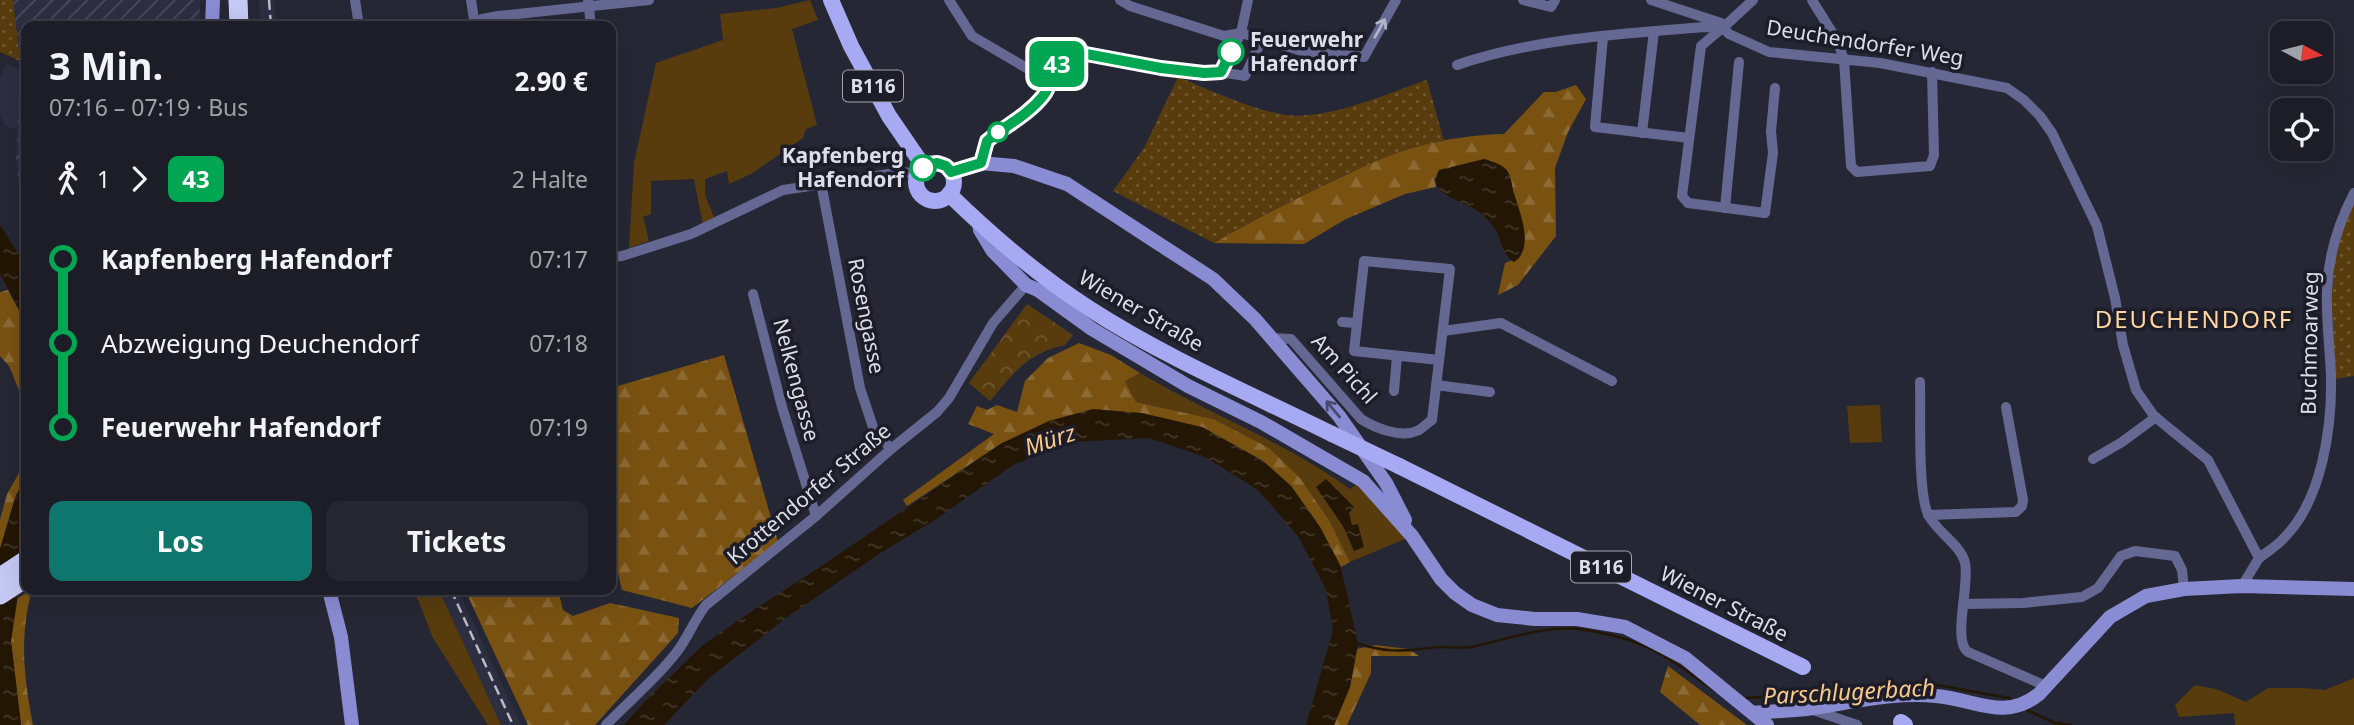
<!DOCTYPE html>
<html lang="de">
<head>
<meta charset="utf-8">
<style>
	:root { --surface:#1c1d27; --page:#25262f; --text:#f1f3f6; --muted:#a0a2a7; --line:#3a3b44; --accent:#0f766e }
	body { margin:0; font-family:"Noto Sans",sans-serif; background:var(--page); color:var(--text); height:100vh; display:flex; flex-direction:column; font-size:26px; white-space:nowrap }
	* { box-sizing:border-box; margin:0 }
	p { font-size:23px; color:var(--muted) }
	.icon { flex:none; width:38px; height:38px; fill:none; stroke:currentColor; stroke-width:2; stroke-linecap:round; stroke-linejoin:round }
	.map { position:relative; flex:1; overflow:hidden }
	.side { position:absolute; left:21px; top:21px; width:595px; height:574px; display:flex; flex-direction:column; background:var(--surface); border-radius:14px; box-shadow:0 7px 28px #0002,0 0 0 2px var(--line) }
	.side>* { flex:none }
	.badge { padding:0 14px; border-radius:10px; font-size:24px; line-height:46px }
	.needle { width:46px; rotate:97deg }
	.fabs { position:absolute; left:2270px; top:21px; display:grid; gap:14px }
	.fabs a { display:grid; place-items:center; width:63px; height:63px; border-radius:14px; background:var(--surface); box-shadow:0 7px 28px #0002,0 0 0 2px var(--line); font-size:35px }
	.map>.badge { position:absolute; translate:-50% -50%; box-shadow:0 0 0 4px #fff }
	.legs { display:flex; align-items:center; gap:10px; height:77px; padding:0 28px; font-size:23px }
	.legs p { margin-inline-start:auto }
	.overview { display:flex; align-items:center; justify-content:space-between; height:119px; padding:0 28px }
	h1 { font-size:38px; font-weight:700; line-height:52px }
	.action { display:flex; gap:14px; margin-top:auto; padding:14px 28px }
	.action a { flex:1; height:80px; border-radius:14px; background:var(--accent); color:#fff; font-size:28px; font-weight:700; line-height:80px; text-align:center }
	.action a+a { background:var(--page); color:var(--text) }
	ul { padding:0 28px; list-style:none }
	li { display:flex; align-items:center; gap:24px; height:84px; font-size:26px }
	li i { display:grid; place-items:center; width:10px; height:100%; margin:0 9px; background:currentColor }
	li i::after { content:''; width:18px; height:18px; margin:-9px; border:5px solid; border-radius:50%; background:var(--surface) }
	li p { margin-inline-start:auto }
	li:first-child i { background:linear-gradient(#0000 50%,currentColor 0) }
	li:last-child i { background:linear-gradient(currentColor 50%,#0000 0) }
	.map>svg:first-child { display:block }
</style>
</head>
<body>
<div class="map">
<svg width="2354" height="725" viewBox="0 0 2354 725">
	<defs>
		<pattern id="industrial-furrows" width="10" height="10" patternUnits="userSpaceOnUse" patternTransform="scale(1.75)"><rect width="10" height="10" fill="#2d2e41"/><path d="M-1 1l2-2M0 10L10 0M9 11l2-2" fill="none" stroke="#4b4c5c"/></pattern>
		<pattern id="forest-firs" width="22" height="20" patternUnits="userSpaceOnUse" patternTransform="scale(1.75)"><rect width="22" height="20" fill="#795212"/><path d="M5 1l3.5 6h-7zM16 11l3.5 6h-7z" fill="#8c6a34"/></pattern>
		<pattern id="park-crowns" width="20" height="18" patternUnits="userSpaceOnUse" patternTransform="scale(1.75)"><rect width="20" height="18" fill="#583c0e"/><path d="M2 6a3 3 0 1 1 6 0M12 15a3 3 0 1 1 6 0" fill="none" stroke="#705831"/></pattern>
		<pattern id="garden-dots" width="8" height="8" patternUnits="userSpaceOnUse" patternTransform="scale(1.75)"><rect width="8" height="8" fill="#583c0e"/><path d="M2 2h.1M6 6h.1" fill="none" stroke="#705831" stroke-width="1.8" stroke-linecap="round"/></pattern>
		<pattern id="water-ripples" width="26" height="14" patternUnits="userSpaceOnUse" patternTransform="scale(1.75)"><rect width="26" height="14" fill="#231605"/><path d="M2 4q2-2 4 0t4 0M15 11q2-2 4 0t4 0" fill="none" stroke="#423729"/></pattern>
	</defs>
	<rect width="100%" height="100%" fill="#262734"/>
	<g fill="#2d2e41">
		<polygon points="259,0 274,0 277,26 260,26"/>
		<polygon points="6,64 26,71 26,133 4,125 0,113 0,79"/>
		<polygon points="439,590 458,590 521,725 501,725"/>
	</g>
	<polygon fill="url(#industrial-furrows)" points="13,0 200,0 199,26 26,26 26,224 23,217 16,161 20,61"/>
	<g fill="#583c0e">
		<polygon points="810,0 818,20 792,29 817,125 806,129 803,138 751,174 729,184 727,171 705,179 705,195 715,220 703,225 694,179 651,181 651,214 643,217 649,241 629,248 634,163 656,63 723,40 720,14 777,8"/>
		<path d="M1140 373C1209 414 1285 442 1350 489L1363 481 1412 536 1350 562 1329 520 1300 478 1213 419 1136 402 1125 381Z"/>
		<polygon points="1880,405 1882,442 1850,443 1847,406"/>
		<polygon points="414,590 439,590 501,725 488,725 433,638"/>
		<polygon points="2354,678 2354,725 2235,725 2234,713 2179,717 2175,705 2195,685 2216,689 2246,702 2268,688 2302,688 2325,690"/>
	</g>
	<g fill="url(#forest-firs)">
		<path d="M1576 85 1586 99 1568 132 1555 168 1556 236 1518 285 1498 295 1505 263 1519 258 1524 231 1514 193 1434 178 1436 187 1405 194 1346 219 1304 244 1214 243C1258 217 1303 195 1348 174 1370 163 1394 150 1418 145 1446 139 1475 135 1504 134L1544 92H1556Z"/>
		<polygon points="8,290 26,323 26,407 9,366 0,356 0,292"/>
		<polygon points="1079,343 1111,355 1140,373 1125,381 1136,402 1213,419 1269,448 1300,478 1329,520 1350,562 1341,567 1320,527 1291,486 1263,461 1202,427 1002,443 907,506 903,500 994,434 968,424 977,406 987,410 997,405 1017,412 1025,381 1048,358"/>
		<polygon points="724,355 778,542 692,608 622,590 611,543 611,388"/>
		<polygon points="26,449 26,475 15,498 0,549 0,520 7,494 18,475"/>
		<path d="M32 590C19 636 24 678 33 725H21L11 641 16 599Z"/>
		<polygon points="465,590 558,590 563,610 573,616 610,603 679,618 678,633 595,725 528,725"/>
		<polygon points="1375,645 1409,649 1419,656 1371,656 1371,673 1347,725 1334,725 1350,687 1357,649"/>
		<polygon points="1668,666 1747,725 1700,725 1660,692"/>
	</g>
	<path fill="url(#park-crowns)" d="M1027 304 1073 335 1065 345C1027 353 1014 373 990 401L969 383Z"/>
	<g fill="url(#garden-dots)">
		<polygon points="0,0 13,0 20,61 0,52"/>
		<path d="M1178 77C1211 90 1251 110 1286 115 1329 120 1386 94 1427 80L1444 141C1404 147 1369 164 1333 181 1293 200 1253 220 1214 243L1113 191 1144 148Z"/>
		<path d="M2354 201V376L2335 379C2332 333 2328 283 2339 236 2341 224 2349 212 2354 201Z"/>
	</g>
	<g fill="url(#water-ripples)">
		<path d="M1484 159C1492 161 1504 165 1508 172 1512 178 1512 188 1514 194 1520 212 1535 249 1514 262 1501 254 1502 240 1495 228 1491 223 1484 216 1479 212 1463 200 1425 195 1439 170Z"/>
		<polygon points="0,225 26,265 26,323 0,274"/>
		<polygon points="1093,409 1142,413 1202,427 1263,461 1291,486 1320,527 1341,567 1358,644 1350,687 1334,725 1306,725 1333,630 1326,590 1298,536 1258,490 1205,457 1149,438 1073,442 1013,465 938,518 879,554 786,618 709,678 664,725 624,725 646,700 703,645 755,609 820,567 1002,443 1049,421"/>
		<polygon points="26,475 26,543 11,641 21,725 0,725 0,549 15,498"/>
		<polygon points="1326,479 1354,507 1349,513 1352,525 1358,524 1364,547 1354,551 1343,526 1316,487"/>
	</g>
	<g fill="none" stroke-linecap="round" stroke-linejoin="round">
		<g stroke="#231605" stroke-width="2.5">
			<path d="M1356 643C1384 652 1400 652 1429 648 1445 645 1460 650 1476 646 1512 638 1549 624 1586 630 1610 634 1641 642 1662 655 1680 665 1697 679 1715 691"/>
			<polyline points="1746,698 1937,685 2009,698 2014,702"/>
			<polyline points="2025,709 2055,723 2071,725"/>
		</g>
		<g stroke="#666894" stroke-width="10">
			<polyline points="355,0 359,26"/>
			<polyline points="471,0 475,26"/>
			<polyline points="588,0 591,26"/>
			<polyline points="949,0 972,36 1052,83"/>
			<polyline points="1120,0 1130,6 1224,36 1241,33 1302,51 1364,57 1396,0"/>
			<polyline points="1523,0 1551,7 1555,0"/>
			<polyline points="1651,0 1721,23"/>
			<polyline points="1812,0 1838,42 1844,60 1851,166 1857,172 1930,166 1934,155 1932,72"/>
			<polyline points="1727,24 1753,0"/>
			<polyline points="468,26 482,19 498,16 649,0"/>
			<polyline points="1720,30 1701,46 1682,196 1688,203 1765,213 1773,153 1771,131 1775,88"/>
			<polyline points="1726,31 1729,34 1769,52 1880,63 2007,88 2024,100 2040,116 2052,133 2097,226 2115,298 2123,345 2136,390 2154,416 2208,460 2259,558 2242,586"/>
			<polyline points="1603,37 1595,127 1689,138"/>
			<path d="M1457 65C1536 38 1622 34 1704 27L1719 28"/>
			<polyline points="1221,72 1241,33 1248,0"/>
			<polyline points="1642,133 1654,31"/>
			<path d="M980 163 987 141C1006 125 1032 114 1046 93 1058 74 1052 49 1080 51 1108 58 1136 65 1165 69 1192 72 1219 71 1245 76L1262 39"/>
			<polyline points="821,183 860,388 874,430 891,449"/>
			<polyline points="1725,208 1739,62"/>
			<polyline points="611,257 622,256 691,234 783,190 902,172 918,174"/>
			<polyline points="753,294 782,407 816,516"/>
			<polyline points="1342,322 1356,323"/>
			<polyline points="1443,331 1501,323 1612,381"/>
			<path d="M1271 338 1291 339 1361 419C1375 428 1400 438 1417 431 1422 429 1427 423 1432 420L1450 269 1364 261 1354 351 1439 360"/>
			<path d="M1920 382C1921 410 1917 496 1929 516 1938 533 1961 545 1965 563 1970 584 1952 641 1968 652L2046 686"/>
			<polyline points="1436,385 1490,392"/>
			<polyline points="1394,391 1397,356"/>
			<polyline points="2093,459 2122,442 2156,417"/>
			<polyline points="1928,515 2016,512 2022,506 2023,500 2006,407"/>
			<path d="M2259 558C2267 552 2277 546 2284 538 2322 500 2332 428 2331 377 2330 348 2326 319 2327 291 2328 256 2338 224 2354 193"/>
			<polyline points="1965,604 2023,603 2082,597 2098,588 2121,556 2135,551 2175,556 2182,570 2184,589"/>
			<polyline points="1810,709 1857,725"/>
			<path d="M606 725C629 701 656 679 676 653 688 638 694 620 706 605L816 516 891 449 937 412 949 398 993 323 1026 285"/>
		</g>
		<g stroke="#898cd2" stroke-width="14">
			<polyline points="212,26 213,0"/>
			<polyline points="951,172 980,163 1014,166 1067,184 1213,279 1255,319 1339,416 1386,483 1405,520"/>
			<polyline points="979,223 980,230 992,250 1026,285 1038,290 1092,329 1188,386 1261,422 1363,481 1412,536 1441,579 1455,593 1472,605 1497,615 1535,619 1577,619 1625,627 1685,658 1767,725"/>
			<polyline points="329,590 341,637 352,725"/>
			<path d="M1753 713C1773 711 1793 711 1813 708 1854 702 1894 692 1936 696 1975 699 2004 722 2039 694L2110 617 2146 596 2184 589 2242 586 2354 589"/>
		</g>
		<g stroke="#a7aaf2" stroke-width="16">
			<polyline points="831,0 851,46 889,116 924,167"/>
			<circle cx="935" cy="182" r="19"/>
			<path d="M949 194C993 237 1039 276 1090 309 1166 358 1251 394 1332 434"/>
			<polyline points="1399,466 1803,667"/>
			<polyline points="1901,722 1905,725"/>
		</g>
		<g stroke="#c6c9f5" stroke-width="19">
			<polyline points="238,0 239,26"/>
			<polyline points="0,577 26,560"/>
			<polyline points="0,595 26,578"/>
		</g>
		<g stroke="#babbc5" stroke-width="2.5" stroke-dasharray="10 5" stroke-linecap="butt">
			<polyline points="269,0 271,26"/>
			<polyline points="451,590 513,725"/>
		</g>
		<polyline stroke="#a7aaf2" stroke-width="16" points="1332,434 1399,466"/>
	</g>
	<defs><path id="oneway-shaft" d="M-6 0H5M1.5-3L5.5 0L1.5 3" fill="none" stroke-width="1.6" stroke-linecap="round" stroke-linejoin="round" transform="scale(1.75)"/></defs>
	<use stroke="#b3b5ca" href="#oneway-shaft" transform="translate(1380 28) rotate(-61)"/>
	<use stroke="#48496d" href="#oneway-shaft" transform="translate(1333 409) rotate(-130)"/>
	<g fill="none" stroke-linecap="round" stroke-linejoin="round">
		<g stroke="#fff" stroke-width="16">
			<path id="line-1" d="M923 168 937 163 946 166 951 172 981 163 987 141C1005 126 1028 115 1043 96 1055 82 1052 57 1070 51L1161 68 1204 73 1221 72 1231 52"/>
		</g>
		<use href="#line-1" stroke="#00a651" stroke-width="10"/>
	</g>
	<g fill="#fff" stroke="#00a651" stroke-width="3.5">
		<circle cx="1231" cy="52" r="12"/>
		<circle cx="998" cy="132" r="9"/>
		<circle cx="923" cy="168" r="12"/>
	</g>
	<g text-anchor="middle" stroke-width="7" stroke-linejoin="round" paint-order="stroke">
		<g fill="#1d1d2a" stroke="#a3a4ae" stroke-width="2">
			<rect x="843" y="70.5" width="60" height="31" rx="5"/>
			<rect x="1571" y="551.5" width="60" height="31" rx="5"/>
		</g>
		<g font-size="19" font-weight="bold" fill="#dddee7">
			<text x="873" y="93">B116</text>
			<text x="1601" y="574">B116</text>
		</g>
		<g font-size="21" font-weight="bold" fill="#dddee7" stroke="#1d1d2a" text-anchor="start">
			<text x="1250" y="47">Feuerwehr<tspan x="1250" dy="24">Hafendorf</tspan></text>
			<text x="904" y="163" text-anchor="end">Kapfenberg<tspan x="904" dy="24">Hafendorf</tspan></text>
		</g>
		<g font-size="21" fill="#dddee7" stroke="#1d1d2a">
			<text transform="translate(1865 43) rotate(9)" y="7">Deuchendorfer Weg</text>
			<text transform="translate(1141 311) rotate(30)" y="7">Wiener Straße</text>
			<text transform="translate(866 316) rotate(79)" y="7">Rosengasse</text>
			<text transform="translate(2310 343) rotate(-89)" y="7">Buchmoarweg</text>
			<text transform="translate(1344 369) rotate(48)" y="7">Am Pichl</text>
			<text transform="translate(796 380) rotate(75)" y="7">Nelkengasse</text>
			<text transform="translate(809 494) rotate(-40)" y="7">Krottendorfer Straße</text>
			<text transform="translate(1724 604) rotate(27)" y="7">Wiener Straße</text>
		</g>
		<g font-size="23" font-style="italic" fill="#faca8a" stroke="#1d1d2a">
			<text transform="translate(1050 440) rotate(-18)" y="8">Mürz</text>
			<text transform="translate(1849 692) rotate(-3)" y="8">Parschlugerbach</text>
		</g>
		<g font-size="24" letter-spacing="2" fill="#fdd6a2" stroke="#1d1d2a">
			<text x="2194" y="328">DEUCHENDORF</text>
		</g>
	</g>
</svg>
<div class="fabs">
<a><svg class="needle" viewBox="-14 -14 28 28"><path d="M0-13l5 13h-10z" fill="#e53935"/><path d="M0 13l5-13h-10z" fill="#a0a2a7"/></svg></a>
<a><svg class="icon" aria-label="locate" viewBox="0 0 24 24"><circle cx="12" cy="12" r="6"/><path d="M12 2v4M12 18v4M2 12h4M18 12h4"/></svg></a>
</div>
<b class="badge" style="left:1057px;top:64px;background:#00a651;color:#fff">43</b>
<section class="side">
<div class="overview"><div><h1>3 Min.</h1><p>07:16 – 07:19 · Bus</p></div><b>2.90 €</b></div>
<div class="legs"><svg class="icon" aria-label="walk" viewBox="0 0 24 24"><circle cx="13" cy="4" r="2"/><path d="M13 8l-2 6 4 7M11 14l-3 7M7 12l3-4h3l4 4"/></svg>1<svg class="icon" aria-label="forward" viewBox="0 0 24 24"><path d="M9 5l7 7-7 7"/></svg><b class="badge" style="background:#00a651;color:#fff">43</b><p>2 Halte</p></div>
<ul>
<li><i style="color:#00a651"></i><b>Kapfenberg Hafendorf</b><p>07:17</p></li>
<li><i style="color:#00a651"></i><span>Abzweigung Deuchendorf</span><p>07:18</p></li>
<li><i style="color:#00a651"></i><b>Feuerwehr Hafendorf</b><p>07:19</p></li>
</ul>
<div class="action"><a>Los</a><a>Tickets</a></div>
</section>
</div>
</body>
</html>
